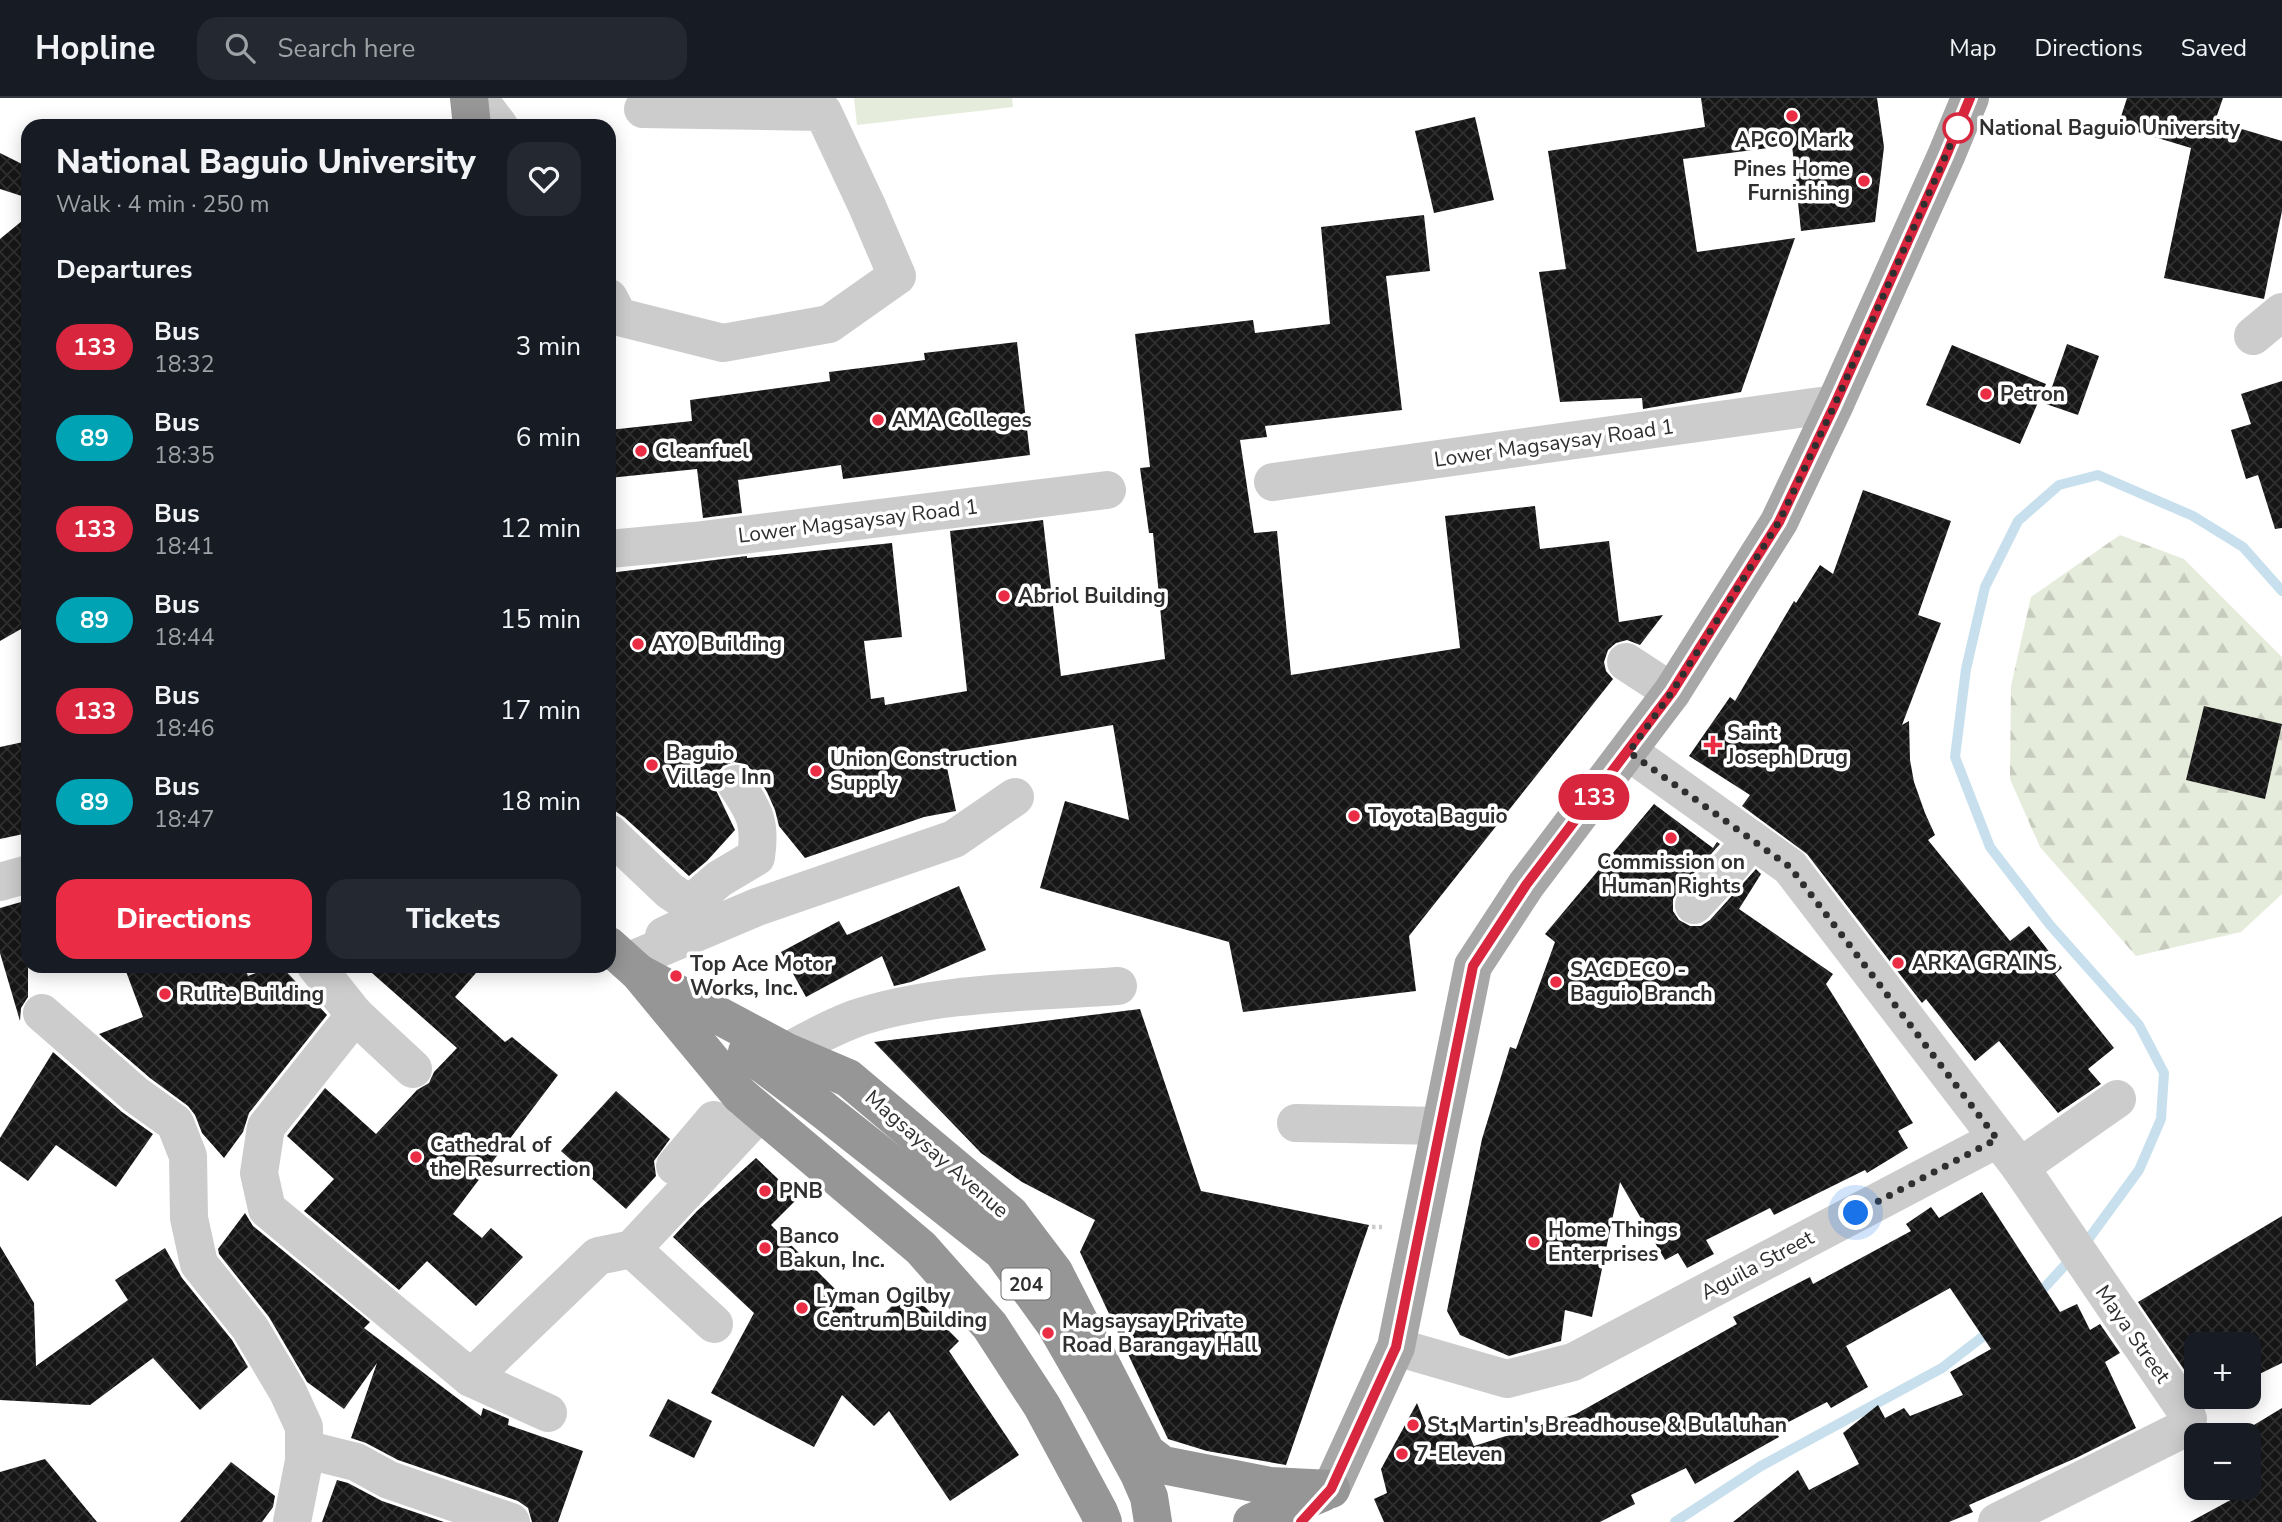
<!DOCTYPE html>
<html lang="en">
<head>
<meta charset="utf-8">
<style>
	:root { --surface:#171b24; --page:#242831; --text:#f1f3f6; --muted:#9ea1a6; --line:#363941; --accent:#ea2d44 }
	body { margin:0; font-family:"Nunito Sans",sans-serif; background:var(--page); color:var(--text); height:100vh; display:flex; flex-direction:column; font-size:26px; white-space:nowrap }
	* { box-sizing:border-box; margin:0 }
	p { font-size:23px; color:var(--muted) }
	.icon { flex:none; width:38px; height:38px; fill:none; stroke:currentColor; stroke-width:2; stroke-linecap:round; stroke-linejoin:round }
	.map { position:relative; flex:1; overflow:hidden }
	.details { position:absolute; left:21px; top:21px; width:595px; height:854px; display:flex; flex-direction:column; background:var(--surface); border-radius:21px; box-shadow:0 4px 18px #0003 }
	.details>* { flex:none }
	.badge { padding:0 14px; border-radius:23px; font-size:24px; line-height:46px }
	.tools { position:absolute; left:2184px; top:1234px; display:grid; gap:14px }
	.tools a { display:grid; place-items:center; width:77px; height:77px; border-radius:14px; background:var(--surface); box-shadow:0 4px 18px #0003; font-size:35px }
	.you { position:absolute; width:35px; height:35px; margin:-18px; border:5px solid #fff; border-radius:50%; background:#1a73e8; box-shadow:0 0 0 10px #1a73e833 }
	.map>.badge { position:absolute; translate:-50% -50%; box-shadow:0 0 0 4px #fff }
	h2 { padding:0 35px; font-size:26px; line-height:63px }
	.round { display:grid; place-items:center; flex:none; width:74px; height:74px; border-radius:21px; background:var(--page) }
	.headline { display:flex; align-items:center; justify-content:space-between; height:119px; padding:0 35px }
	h1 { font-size:33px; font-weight:800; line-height:52px }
	.cta { display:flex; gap:14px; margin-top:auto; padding:14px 35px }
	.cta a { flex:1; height:80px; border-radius:21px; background:var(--accent); color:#fff; font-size:28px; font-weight:800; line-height:80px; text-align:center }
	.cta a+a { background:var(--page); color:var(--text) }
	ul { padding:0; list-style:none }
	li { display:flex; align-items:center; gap:21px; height:91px; padding:0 35px }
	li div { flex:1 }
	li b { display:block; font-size:26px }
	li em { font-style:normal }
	li .badge { min-width:77px; font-weight:700; text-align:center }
	header { display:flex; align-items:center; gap:42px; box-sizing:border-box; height:98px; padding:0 35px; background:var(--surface); border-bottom:2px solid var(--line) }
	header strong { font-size:33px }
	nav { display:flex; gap:38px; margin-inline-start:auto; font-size:24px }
	.search { width:490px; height:63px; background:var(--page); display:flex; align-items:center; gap:18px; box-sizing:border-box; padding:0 24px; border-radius:21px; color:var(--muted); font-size:26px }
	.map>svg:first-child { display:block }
</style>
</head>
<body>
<header>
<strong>Hopline</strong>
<div class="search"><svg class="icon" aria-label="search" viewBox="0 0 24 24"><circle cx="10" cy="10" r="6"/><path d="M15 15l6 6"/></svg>Search here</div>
<nav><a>Map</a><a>Directions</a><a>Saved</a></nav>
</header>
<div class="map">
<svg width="2282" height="1424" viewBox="0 0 2282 1424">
	<defs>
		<pattern id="forest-firs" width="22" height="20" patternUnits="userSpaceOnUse" patternTransform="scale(1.75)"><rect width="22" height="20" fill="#e6ecdc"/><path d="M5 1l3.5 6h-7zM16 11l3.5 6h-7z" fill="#c6cbbd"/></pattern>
		<pattern id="building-cross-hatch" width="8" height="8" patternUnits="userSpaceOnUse" patternTransform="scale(1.75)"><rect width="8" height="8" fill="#161616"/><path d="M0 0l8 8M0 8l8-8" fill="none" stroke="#303030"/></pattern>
	</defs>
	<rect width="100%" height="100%" fill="#fff"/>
	<polygon fill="#e6ecdc" points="854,0 1012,0 1013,9 857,27"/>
	<polygon fill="url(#forest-firs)" points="2120,437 2184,461 2282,559 2282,796 2241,834 2136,858 2040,749 2010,681 2011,588 2031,499"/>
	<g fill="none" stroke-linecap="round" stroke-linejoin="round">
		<g stroke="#c8e0ed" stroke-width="10">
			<polyline points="2035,1200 2087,1143 2139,1072 2161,1021 2164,975 2139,927 2050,827 1990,749 1955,659 1966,571 1985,489 2018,423 2059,387 2098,377 2193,418 2243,449 2282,493"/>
			<polyline points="1675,1424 1761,1368 1942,1270 1994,1230"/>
		</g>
	</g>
	<g fill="url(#building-cross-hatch)">
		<polygon points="1701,0 1877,0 1884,49 1875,124 1801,133 1792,47 1683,61 1697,154 1795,140 1741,294 1643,311 1642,300 1560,304 1539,174 1566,171 1548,53 1705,29"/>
		<polygon points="2127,0 2223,0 2215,23 2282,43 2282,113 2264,201 2164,180 2191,50 2118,28"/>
		<polygon points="1475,19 1494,102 1434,115 1415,33"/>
		<polygon points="0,55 28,69 28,100 0,91"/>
		<polygon points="1424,117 1430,173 1386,178 1402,312 1265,328 1267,339 1240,342 1254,435 1277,433 1291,577 1460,550 1445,418 1535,408 1540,451 1609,443 1619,524 1663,517 1640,547 1627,542 1616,545 1608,552 1604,564 1606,573 1613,581 1409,838 1416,893 1243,914 1229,844 1040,790 1065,703 1129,722 1113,627 944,655 956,713 924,719 805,760 779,728 775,712 767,694 754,674 745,666 734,664 723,668 717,676 714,688 735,732 707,763 689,778 624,719 609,709 609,475 747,458 747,460 892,445 902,539 864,543 871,601 884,599 885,607 967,593 950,433 1043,422 1061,578 1165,561 1153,435 1149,435 1140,370 1150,369 1135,236 1253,222 1255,235 1330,226 1321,129"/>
		<polygon points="28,118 28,527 0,543 0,141"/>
		<polygon points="1017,244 1030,357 843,381 841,367 738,382 742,415 703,420 697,371 609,380 609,332 692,323 690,302 830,283 829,274 925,262 924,255"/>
		<polygon points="2067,246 2099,258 2078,317 2046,306"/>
		<polygon points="1952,247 2046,286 2020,346 1926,307"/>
		<polygon points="2282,283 2282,430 2275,431 2258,377 2246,381 2231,332 2251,326 2241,296"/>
		<polygon points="1863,392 1951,423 1918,517 1941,525 1902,627 1909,623 1910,662 1914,684 1925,715 1935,737 1928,742 2010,843 2029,828 2062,870 2055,876 2114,950 2088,971 2101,986 2058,1015 1999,943 1975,963 1926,901 1922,905 1807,756 1742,708 1750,697 1689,658 1730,599 1735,603 1794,503 1796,505 1820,467 1833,476"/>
		<polygon points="2204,608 2282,626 2265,701 2186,682"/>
		<polygon points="28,643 28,735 0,741 0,649"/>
		<polygon points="1654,706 1713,750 1717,744 1720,746 1678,793 1673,801 1673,813 1679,822 1690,828 1701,828 1710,822 1756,771 1761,776 1739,811 1833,876 1826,886 1913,1025 1898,1033 1908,1050 1867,1075 1865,1072 1774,1117 1770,1110 1706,1142 1714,1156 1687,1170 1678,1155 1665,1162 1620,1084 1592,1219 1565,1212 1561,1243 1509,1258 1460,1237 1447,1213 1482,1041 1510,949 1516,951 1555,844 1545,836"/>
		<polygon points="959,788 986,852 911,884 894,888 882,858 806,899 781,854 839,823 847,837"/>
		<polygon points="28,802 28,899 21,910 20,923 0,855 0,810"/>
		<polygon points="124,868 244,868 248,878 275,868 281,868 327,917 249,1015 243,1034 224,1060 202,1035 195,1017 188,1008 150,980 99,936 143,919"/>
		<polygon points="364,868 482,868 455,899 505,944 512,939 558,977 453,1116 482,1140 491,1130 523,1159 476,1208 427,1163 399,1192 304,1113 334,1081 287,1038 325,990 376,1036 417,992 429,985 434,974 457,950"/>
		<polygon points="1140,911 1201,1093 1369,1127 1286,1367 1207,1353 1168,1341 1080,1154 1095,1122 1022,1084 981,1055 874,944"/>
		<polygon points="53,954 122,1014 153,1036 116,1089 56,1047 28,1083 0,1063 0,1040"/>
		<polygon points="616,993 670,1041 654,1063 656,1078 626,1111 561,1053"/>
		<polygon points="756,1060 798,1100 771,1127 872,1228 908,1192 959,1243 949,1253 1019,1357 950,1403 889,1313 874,1328 842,1297 814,1349 711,1295 754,1215 673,1139 697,1113"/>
		<polygon points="1982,1094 2060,1214 2077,1206 2090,1232 2100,1226 2120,1255 2105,1264 2136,1330 2076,1360 1969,1407 1973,1414 1949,1424 1733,1424 1798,1372 1809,1392 1859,1366 1843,1335 1878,1307 1885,1320 1904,1310 1910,1318 1963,1297 1950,1274 1991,1251 1950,1190 1846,1248 1868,1289 1831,1310 1827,1304 1775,1331 1779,1339 1695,1386 1686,1370 1631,1397 1635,1406 1600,1424 1384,1424 1374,1401 1387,1395 1381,1371 1417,1305 1429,1335 1462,1321 1474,1348 1576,1316 1737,1226 1733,1219 1810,1179 1813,1186 1911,1133 1906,1126 1931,1109 1939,1120"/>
		<polygon points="245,1115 253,1128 370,1224 364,1230 481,1318 483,1310 509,1321 508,1327 583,1353 558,1424 532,1424 528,1410 518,1403 398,1362 366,1345 351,1340 377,1265 344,1311 307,1284 269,1219 219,1156 218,1151"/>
		<polygon points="2282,1118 2282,1265 2249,1281 2249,1246 2196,1246 2196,1289 2138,1204"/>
		<polygon points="0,1148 34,1205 36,1268 128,1202 115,1182 165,1150 182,1180 232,1242 248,1269 200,1312 153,1260 90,1307 0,1302"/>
		<polygon points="668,1301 712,1323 694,1360 649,1338"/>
		<polygon points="2282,1310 2282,1424 2190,1424 2249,1392 2249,1330"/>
		<polygon points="45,1361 97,1424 0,1424 0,1374"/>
		<polygon points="231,1364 275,1398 273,1409 262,1424 180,1424"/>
		<polygon points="337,1382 348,1385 382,1403 444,1424 322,1424"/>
	</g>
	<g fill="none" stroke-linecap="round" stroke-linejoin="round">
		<polyline stroke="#ccc" stroke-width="4.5" stroke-dasharray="3.5 3.5" stroke-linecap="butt" points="1372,1129 1382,1129"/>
		<g stroke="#ccc" stroke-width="38">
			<polyline points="478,0 499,28"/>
			<polyline points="609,200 619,219 723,245 829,226 897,178 867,108 823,14 643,11"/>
			<polyline points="2253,238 2282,214"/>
			<polyline points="1273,384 1835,306"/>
			<polyline points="609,451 694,443 1107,392"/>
			<polyline points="1626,564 1672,594"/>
			<polyline points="1629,654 1790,769 2020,1069 2184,1310 2188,1321 2183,1331 1997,1424"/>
			<polyline points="609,735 670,793 685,803 696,815 689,826 664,838"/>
			<polyline points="0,784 28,776"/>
			<path d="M689 807 719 781 756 759C761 725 755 714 736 686"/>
			<polyline points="1694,807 1733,765 1751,741"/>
			<polyline points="627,864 757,809 954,741 1015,699"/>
			<polyline points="316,868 355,917 266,1029 259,1075 267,1111 471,1280 598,1158 632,1151 760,1014"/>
			<polyline points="42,915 136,997 175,1025 188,1058 189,1120 199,1166 250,1230 288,1294 304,1329 304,1363 292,1424"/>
			<polyline points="355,917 413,971"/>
			<path d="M787 954C808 942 831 930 854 921 931 894 1036 894 1118 888"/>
			<polyline points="1296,1025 1440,1028"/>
			<polyline points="675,1068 714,1022"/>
			<polyline points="2020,1069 2117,1001"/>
			<polyline points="632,1151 714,1226"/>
			<polyline points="1396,1249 1507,1281 1573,1264 1997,1041"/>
			<polyline points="471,1280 548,1315"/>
			<polyline points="304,1351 356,1364 389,1382 511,1424"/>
		</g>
		<polyline stroke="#a7a7a7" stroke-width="38" points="1331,1391 1396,1249 1473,868 1526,787 1672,594 1779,424 1835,306 1946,58 1970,0"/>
		<g stroke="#969696" stroke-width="38">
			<polyline points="469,0 472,28"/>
			<polyline points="609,848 639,875 740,997 921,1150 990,1228 1042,1308 1099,1414 1103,1424"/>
			<polyline points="639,875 787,954 848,980 1010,1116 1054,1174 1146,1354 1163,1367 1270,1388 1331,1391"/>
			<polyline points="747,954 821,1010"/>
			<polyline points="1252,1424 1322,1395"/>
		</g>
		<polyline stroke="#969696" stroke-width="38" points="821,1010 1002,1153 1055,1226 1101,1306 1139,1376 1149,1399 1153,1424"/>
	</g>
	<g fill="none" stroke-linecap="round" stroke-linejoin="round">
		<g stroke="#fff" stroke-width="16">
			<polyline id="line" points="1301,1424 1331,1391 1396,1249 1473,868 1526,787 1672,594 1779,424 1835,306 1946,58 1970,0"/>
		</g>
		<use href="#line" stroke="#d7263d" stroke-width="10"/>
		<polyline stroke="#2f2f2f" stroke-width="7" stroke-dasharray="0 12.6" points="1856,1115 1997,1041 1790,769 1629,654 1672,594 1779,424 1835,306 1958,30"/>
	</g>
	<g fill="#ea2d44" stroke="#fff" stroke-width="2.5">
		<circle cx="1792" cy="18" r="7"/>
		<circle cx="1864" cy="83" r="7"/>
		<circle cx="1986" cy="296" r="7"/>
		<circle cx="878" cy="322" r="7"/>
		<circle cx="641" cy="353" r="7"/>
		<circle cx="1004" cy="498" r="7"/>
		<circle cx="638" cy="546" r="7"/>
		<path d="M1709.5 636.5h7v7h7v7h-7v7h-7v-7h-7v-7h7z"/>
		<circle cx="652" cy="667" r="7"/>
		<circle cx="816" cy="673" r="7"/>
		<circle cx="1354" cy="718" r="7"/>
		<circle cx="1671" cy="740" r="7"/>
		<circle cx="1898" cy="865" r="7"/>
		<circle cx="676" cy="878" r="7"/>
		<circle cx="1556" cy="884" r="7"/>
		<circle cx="165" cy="896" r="7"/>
		<circle cx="416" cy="1059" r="7"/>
		<circle cx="765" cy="1093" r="7"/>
		<circle cx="1534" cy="1144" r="7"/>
		<circle cx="765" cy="1150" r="7"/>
		<circle cx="802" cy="1210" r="7"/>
		<circle cx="1048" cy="1235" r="7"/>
		<circle cx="1413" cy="1327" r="7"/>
		<circle cx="1402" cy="1356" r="7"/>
	</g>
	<circle fill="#fff" stroke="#d7263d" stroke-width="3.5" cx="1958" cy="30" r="14"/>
	<g text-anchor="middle" stroke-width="7" stroke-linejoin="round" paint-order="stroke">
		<rect fill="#fff" stroke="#6d6d6d" stroke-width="2" x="1001.5" y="1170.5" width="49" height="31" rx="5"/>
		<g font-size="19" font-weight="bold" fill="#2f2f2f">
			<text x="1026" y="1193">204</text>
		</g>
		<g font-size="21" font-weight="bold" fill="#2f2f2f" stroke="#fff" text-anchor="start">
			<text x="1979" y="37">National Baguio University</text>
		</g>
		<g font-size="21" font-weight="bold" fill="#2f2f2f" stroke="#fff" text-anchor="start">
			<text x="1792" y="49" text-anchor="middle">APCO Mark</text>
			<text x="1850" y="78" text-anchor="end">Pines Home<tspan x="1850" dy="24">Furnishing</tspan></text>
			<text x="2000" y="303">Petron</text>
			<text x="892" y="329">AMA Colleges</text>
			<text x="655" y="360">Cleanfuel</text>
			<text x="1018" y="505">Abriol Building</text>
			<text x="652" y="553">AYO Building</text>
			<text x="1727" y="642">Saint<tspan x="1727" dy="24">Joseph Drug</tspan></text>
			<text x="666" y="662">Baguio<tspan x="666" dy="24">Village Inn</tspan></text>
			<text x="830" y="668">Union Construction<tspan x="830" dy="24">Supply</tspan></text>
			<text x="1368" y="725">Toyota Baguio</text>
			<text x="1671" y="771" text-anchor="middle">Commission on<tspan x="1671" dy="24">Human Rights</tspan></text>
			<text x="1912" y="872">ARKA GRAINS</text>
			<text x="690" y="873">Top Ace Motor<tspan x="690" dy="24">Works, Inc.</tspan></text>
			<text x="1570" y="879">SACDECO -<tspan x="1570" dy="24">Baguio Branch</tspan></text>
			<text x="179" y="903">Rulite Building</text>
			<text x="430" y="1054">Cathedral of<tspan x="430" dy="24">the Resurrection</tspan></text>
			<text x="779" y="1100">PNB</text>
			<text x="1548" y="1139">Home Things<tspan x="1548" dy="24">Enterprises</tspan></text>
			<text x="779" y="1145">Banco<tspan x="779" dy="24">Bakun, Inc.</tspan></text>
			<text x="816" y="1205">Lyman Ogilby<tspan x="816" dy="24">Centrum Building</tspan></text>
			<text x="1062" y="1230">Magsaysay Private<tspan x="1062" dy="24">Road Barangay Hall</tspan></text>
			<text x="1427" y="1334">St. Martin's Breadhouse &amp; Bulaluhan</text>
			<text x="1416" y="1363">7-Eleven</text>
		</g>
		<g font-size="21" fill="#2f2f2f" stroke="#fff">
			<text transform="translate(1554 345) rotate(-8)" y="7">Lower Magsaysay Road 1</text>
			<text transform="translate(858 423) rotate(-7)" y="7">Lower Magsaysay Road 1</text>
			<text transform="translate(937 1056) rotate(41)" y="7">Magsaysay Avenue</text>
			<text transform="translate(1757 1167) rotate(-28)" y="7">Aguila Street</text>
			<text transform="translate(2133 1236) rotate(55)" y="7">Maya Street</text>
		</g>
	</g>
</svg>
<div class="tools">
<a>+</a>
<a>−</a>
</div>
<div class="you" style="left:1856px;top:1115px"></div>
<b class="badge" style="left:1594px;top:699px;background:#d7263d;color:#fff">133</b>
<section class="details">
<div class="headline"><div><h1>National Baguio University</h1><p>Walk · 4 min · 250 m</p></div><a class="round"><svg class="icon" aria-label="heart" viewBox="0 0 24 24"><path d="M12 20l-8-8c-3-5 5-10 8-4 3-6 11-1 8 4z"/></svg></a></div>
<h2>Departures</h2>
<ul>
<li><span class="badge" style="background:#d7263d;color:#fff">133</span><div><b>Bus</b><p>18:32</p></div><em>3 min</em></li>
<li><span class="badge" style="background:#00a3b4;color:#fff">89</span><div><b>Bus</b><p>18:35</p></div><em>6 min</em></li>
<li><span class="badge" style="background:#d7263d;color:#fff">133</span><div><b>Bus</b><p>18:41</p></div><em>12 min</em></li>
<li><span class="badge" style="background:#00a3b4;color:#fff">89</span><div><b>Bus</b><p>18:44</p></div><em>15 min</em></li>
<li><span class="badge" style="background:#d7263d;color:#fff">133</span><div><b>Bus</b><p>18:46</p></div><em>17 min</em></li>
<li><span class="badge" style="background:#00a3b4;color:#fff">89</span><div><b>Bus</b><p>18:47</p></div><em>18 min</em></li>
</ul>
<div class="cta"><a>Directions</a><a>Tickets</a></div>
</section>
</div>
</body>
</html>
